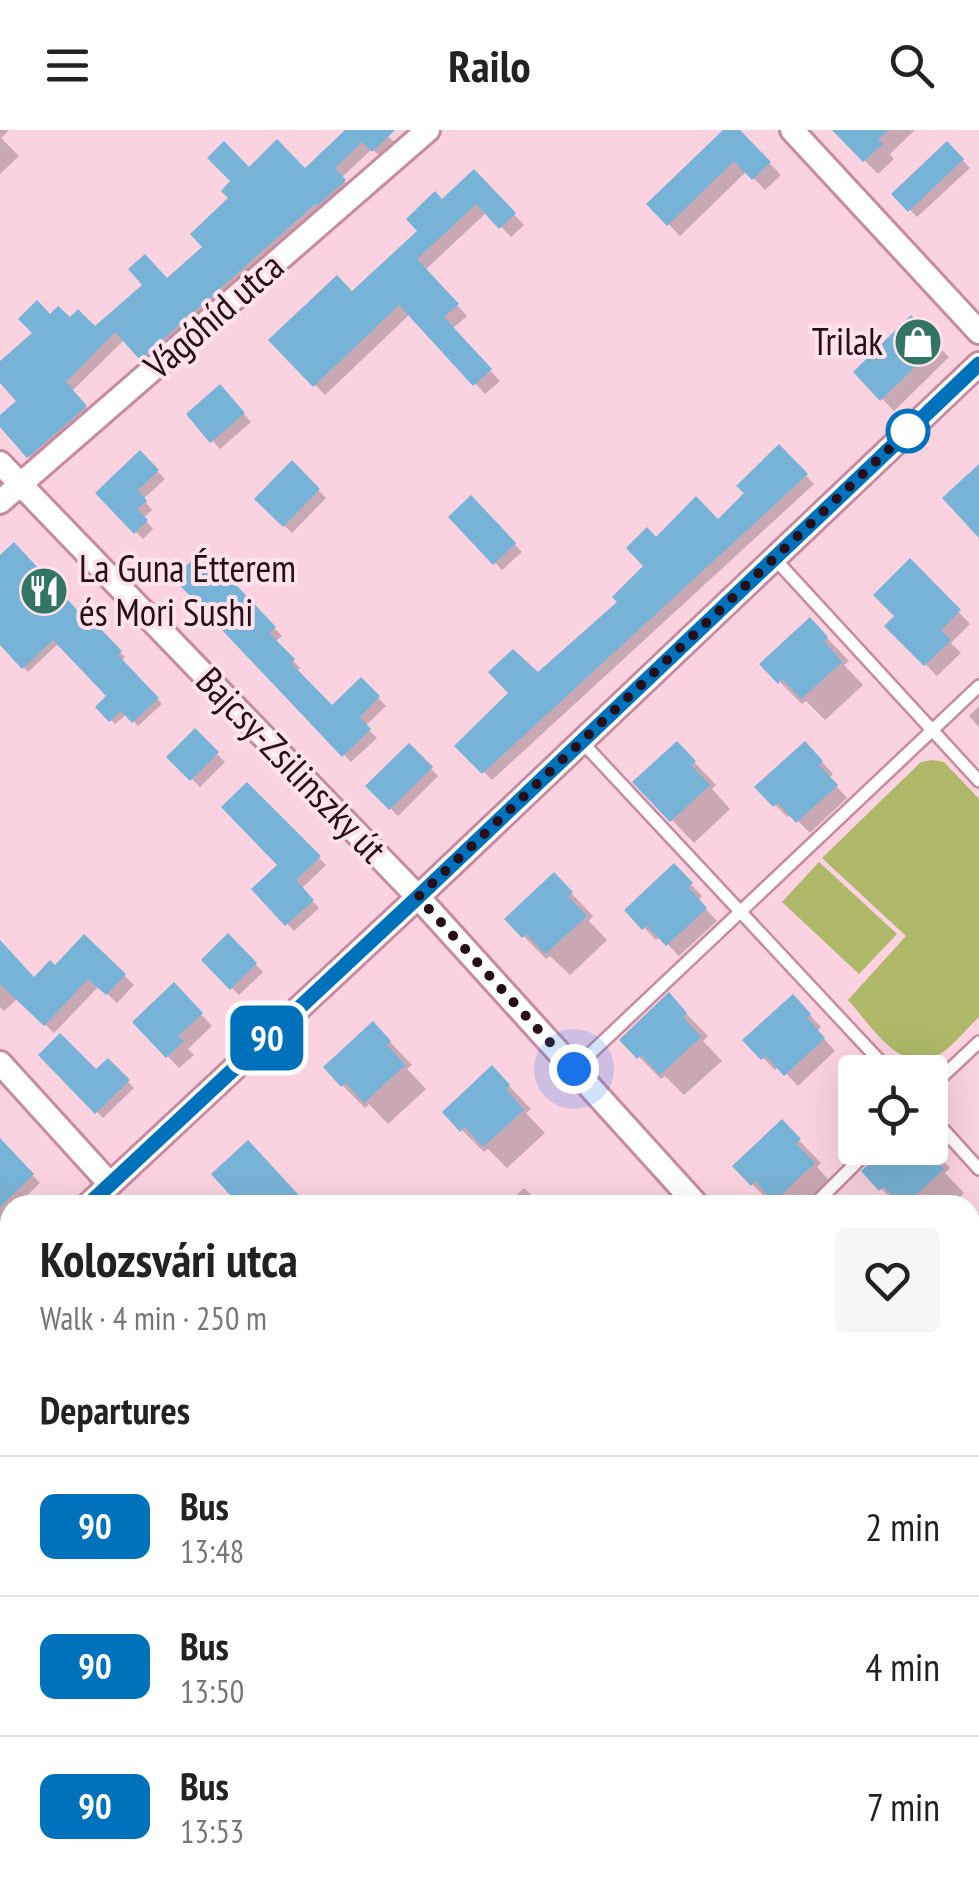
<!DOCTYPE html>
<html lang="en">
<head>
<meta charset="utf-8">
<style>
	:root { --surface:#fff; --page:#f6f6f6; --text:#222; --muted:#767676; --line:#e0e0e0 }
	body { margin:0; font-family:"PT Sans Narrow",sans-serif; background:var(--page); color:var(--text); height:100vh; display:flex; flex-direction:column; font-size:38px; white-space:nowrap }
	* { box-sizing:border-box; margin:0 }
	p { font-size:32px; color:var(--muted) }
	.icon { flex:none; width:55px; height:55px; fill:none; stroke:currentColor; stroke-width:2; stroke-linecap:round; stroke-linejoin:round }
	.map { position:relative; flex:1; overflow:hidden }
	.drawer { position:absolute; left:0px; top:1065px; width:980px; height:700px; display:flex; flex-direction:column; background:var(--surface); border-radius:30px 30px 0 0; box-shadow:0 10px 40px #0002 }
	.drawer>* { flex:none }
	.badge { padding:0 20px; border-radius:15px; font-size:35px; line-height:65px }
	.tools { position:absolute; left:838px; top:925px; display:grid; gap:20px }
	.tools a { display:grid; place-items:center; width:110px; height:110px; border-radius:10px; background:var(--surface); box-shadow:0 10px 40px #0002; font-size:50px }
	.you { position:absolute; width:50px; height:50px; margin:-25px; border:8px solid #fff; border-radius:50%; background:#1a73e8; box-shadow:0 0 0 15px #1a73e833 }
	.map>.badge { position:absolute; translate:-50% -50%; box-shadow:0 0 0 5px #fff }
	h2 { padding:0 40px; font-size:38px; line-height:90px }
	.round { display:grid; place-items:center; flex:none; width:105px; height:105px; border-radius:10px; background:var(--page) }
	.headline { display:flex; align-items:center; justify-content:space-between; height:170px; padding:0 40px }
	h1 { font-size:48px; font-weight:700; line-height:75px }
	ul { padding:0; list-style:none }
	li { display:flex; align-items:center; gap:30px; height:140px; padding:0 40px; border-top:2px solid var(--line) }
	li div { flex:1 }
	li b { display:block; font-size:38px }
	li em { font-style:normal }
	li .badge { min-width:110px; font-weight:700; text-align:center }
	header { display:flex; justify-content:space-between; align-items:center; height:130px; padding:0 40px; background:var(--surface); font-size:45px; font-weight:700 }
	.map>svg:first-child { display:block }
</style>
</head>
<body>
<header><svg class="icon" aria-label="menu" viewBox="0 0 24 24"><path d="M4 6h16M4 12h16M4 18h16"/></svg>Railo<svg class="icon" aria-label="search" viewBox="0 0 24 24"><circle cx="10" cy="10" r="6"/><path d="M15 15l6 6"/></svg></header>
<div class="map">
<svg width="979" height="1765" viewBox="0 0 979 1765">
	<rect width="100%" height="100%" fill="#fad2e0"/>
	<g fill="#aeb868">
		<path d="M932 630 944 632 979 669V887C966 899 953 916 939 925 902 948 870 894 848 870L906 806 822 728 921 632Z"/>
		<polygon points="819,732 897,804 859,844 782,772"/>
	</g>
	<g fill="#0003">
		<polygon points="0,0 9,0 1,8 19,26 0,44"/>
		<polygon points="349,0 382,0 396,14 382,28 372,19 341,48 352,60 150,236 125,209 72,261 94,286 37,335 0,293 0,288 19,271 0,249 0,234 50,188 95,200 167,151 206,117 249,40 305,41"/>
		<polygon points="727,0 737,0 781,45 765,60 747,41 680,106 649,74"/>
		<polygon points="847,0 915,0 890,24 894,29 878,44 843,8"/>
		<polygon points="947,14 970,38 917,87 895,64"/>
		<polygon points="474,42 524,95 511,107 487,82 425,140 467,186 452,199 500,251 485,264 410,184 325,265 271,210 353,164 421,101 442,72"/>
		<polygon points="911,189 949,227 894,281 856,242"/>
		<polygon points="227,265 251,292 220,319 189,284"/>
		<polygon points="779,318 814,354 492,650 458,616 620,472 646,436 656,410 718,392 747,363"/>
		<polygon points="140,324 165,349 143,369 152,380 143,388 153,399 143,409 98,363"/>
		<polygon points="292,334 326,368 292,403 257,369"/>
		<polygon points="471,369 522,422 502,440 452,387"/>
		<polygon points="203,423 282,506 275,512 300,538 296,542 332,578 361,550 386,576 365,596 377,608 351,632 176,449"/>
		<polygon points="0,429 93,500 96,497 125,527 121,531 162,574 138,596 127,584 115,594 111,590 109,567 59,513 28,542 0,512"/>
		<polygon points="910,432 970,494 951,513 961,523 937,546 888,496 898,486"/>
		<polygon points="810,490 849,531 844,535 863,555 825,590 806,571 802,574 780,552"/>
		<polygon points="979,576 979,597 969,586"/>
		<polygon points="195,602 225,632 200,657 170,627"/>
		<polygon points="677,614 716,655 712,659 730,679 694,713 636,652"/>
		<polygon points="805,614 833,644 829,648 847,668 810,703 791,684 787,687 758,657"/>
		<polygon points="409,616 438,646 398,686 369,656"/>
		<polygon points="247,656 326,735 301,759 319,778 294,801 255,759 281,735"/>
		<polygon points="674,737 702,766 698,771 717,791 679,826 660,806 656,810 627,780"/>
		<polygon points="554,745 593,786 589,791 607,810 570,845 550,826 546,829 507,789"/>
		<polygon points="228,806 263,842 239,865 204,830"/>
		<polygon points="85,807 134,855 117,873 99,856 54,903 18,868 4,881 0,877 0,812 35,850 55,838"/>
		<polygon points="174,856 212,896 188,919 194,925 179,938 135,892"/>
		<polygon points="669,866 708,906 703,911 722,931 684,965 665,946 661,949 622,910"/>
		<polygon points="793,867 821,897 817,901 835,921 798,956 779,936 775,940 746,910"/>
		<polygon points="373,894 412,935 407,939 426,959 388,994 369,974 365,978 343,956"/>
		<polygon points="41,925 96,943 108,931 134,958 103,988"/>
		<polygon points="492,938 531,979 526,983 545,1003 507,1038 488,1019 484,1022 462,1000"/>
		<polygon points="782,993 821,1033 817,1037 835,1057 816,1075 778,1072 773,1075 752,1054"/>
		<polygon points="5,1017 40,1053 17,1075 10,1075 10,1081 0,1091 0,1022"/>
		<polygon points="930,1017 950,1038 945,1043 964,1063 951,1075 897,1075 865,1041 890,1018"/>
		<polygon points="524,1058 542,1075 506,1075"/>
		<polygon points="979,1266 979,1305 970,1295 970,1275"/>
		<polygon points="0,1365 10,1376 10,1444 0,1433"/>
		<polygon points="979,1489 979,1564 970,1555 970,1497"/>
		<polygon points="970,1619 979,1628 978,1674 970,1666"/>
		<polygon points="10,1636 10,1755 153,1755 162,1765 0,1765 0,1646"/>
		<polygon points="310,1755 357,1755 346,1765 320,1765"/>
		<polygon points="454,1755 531,1755 522,1765 443,1765"/>
		<polygon points="826,1755 869,1755 876,1762 884,1755 940,1755 950,1765 835,1765"/>
	</g>
	<g fill="#77b3d6">
		<polygon points="345,0 395,0 372,22 362,12 335,38 346,50 317,76 315,74 140,230 115,202 66,252 87,276 27,328 0,297 0,285 16,271 0,253 0,231 32,203 18,189 37,170 50,184 58,176 70,187 78,179 95,196 142,155 128,139 145,124 167,148 202,117 190,104 228,68 221,61 230,51 207,28 224,11 249,37 277,9 305,38"/>
		<polygon points="723,0 740,0 771,32 752,50 734,31 667,96 646,74"/>
		<polygon points="832,0 888,0 878,9 883,14 863,32"/>
		<polygon points="947,11 964,29 908,82 891,64"/>
		<polygon points="474,39 516,83 499,99 476,74 417,129 459,174 444,187 492,239 473,256 399,175 313,257 268,210 337,145 352,161 417,101 406,89 435,61 442,69"/>
		<polygon points="911,185 939,214 880,271 853,242"/>
		<polygon points="220,254 245,283 210,313 186,284"/>
		<polygon points="779,314 808,344 482,644 454,616 508,563 488,542 513,519 538,542 617,472 612,467 643,436 626,418 647,397 656,407 696,366 718,389 744,363 736,356"/>
		<polygon points="140,320 159,340 138,360 147,371 137,379 148,390 134,404 95,363"/>
		<polygon points="292,330 320,359 283,397 254,369"/>
		<polygon points="979,334 979,408 942,368"/>
		<polygon points="471,365 516,413 493,435 448,387"/>
		<polygon points="14,412 93,497 96,494 122,521 118,525 159,568 132,593 121,581 109,592 95,577 106,566 53,510 22,539 0,515 0,425"/>
		<polygon points="203,420 276,497 269,503 295,529 291,533 332,575 361,547 380,566 360,587 371,599 342,627 173,448"/>
		<polygon points="910,428 961,480 941,500 951,510 924,536 884,496 894,486 873,465"/>
		<polygon points="810,487 828,507 824,511 842,532 801,569 782,549 778,554 759,534"/>
		<polygon points="195,598 219,622 190,651 166,627"/>
		<polygon points="677,611 696,631 691,635 710,655 670,692 632,652"/>
		<polygon points="805,611 823,631 819,635 838,655 796,693 778,673 773,677 754,657"/>
		<polygon points="409,613 433,637 389,680 365,656"/>
		<polygon points="247,652 321,726 296,750 314,770 285,796 251,759 277,735 221,677"/>
		<polygon points="674,733 693,753 688,757 707,778 666,816 647,796 642,800 624,780"/>
		<polygon points="554,742 573,762 568,767 587,786 545,824 527,804 522,808 504,789"/>
		<polygon points="228,803 257,833 230,860 201,830"/>
		<polygon points="84,804 126,844 106,865 88,849 44,896 0,854 0,810 34,847 50,830 55,835"/>
		<polygon points="174,852 203,883 178,906 184,911 166,928 132,892"/>
		<polygon points="669,862 687,883 683,887 701,907 660,945 641,925 637,929 619,910"/>
		<polygon points="793,864 811,884 807,888 825,908 784,946 766,926 761,930 742,910"/>
		<polygon points="373,891 391,911 387,915 405,935 364,973 346,953 341,957 323,937"/>
		<polygon points="60,903 96,939 108,928 130,950 95,984 38,925"/>
		<polygon points="492,935 510,955 506,959 524,980 483,1017 465,997 460,1002 442,982"/>
		<polygon points="782,989 801,1009 796,1014 815,1033 774,1072 755,1051 751,1056 732,1036"/>
		<polygon points="0,1008 34,1044 0,1077"/>
		<polygon points="248,1010 308,1075 239,1075 211,1044"/>
		<polygon points="886,1018 924,1018 944,1039 905,1075 901,1075 884,1057 879,1061 861,1041"/>
	</g>
	<g fill="none" stroke-linecap="round" stroke-linejoin="round">
		<g stroke="#c88aa1" stroke-width="16">
			<g id="lane">
				<polyline points="774,428 979,651"/>
				<polyline points="582,612 890,942"/>
				<polyline points="574,939 979,556"/>
				<polyline points="930,958 979,912"/>
				<polyline points="930,985 979,1039"/>
				<polyline points="814,1075 871,1018"/>
			</g>
		</g>
		<g stroke="#c88aa1" stroke-width="28">
			<g id="street">
				<polyline points="792,0 979,202"/>
				<polyline points="0,333 418,767 697,1075"/>
				<polyline points="0,372 428,0"/>
				<polyline points="0,933 110,1054"/>
				<polyline points="88,1075 418,767 979,234"/>
				<polyline points="0,1156 10,1147"/>
				<polyline points="970,1206 979,1198"/>
				<polyline points="970,1374 979,1384"/>
				<polyline points="760,1755 769,1765"/>
				<polyline points="366,1765 377,1755"/>
			</g>
		</g>
		<g stroke="#c88aa1" stroke-width="38">
			<g id="secondary">
				<polyline points="0,1539 10,1549"/>
				<polyline points="198,1755 207,1765"/>
			</g>
		</g>
		<use href="#lane" stroke="#fff" stroke-width="11"/>
		<use href="#street" stroke="#fff" stroke-width="22"/>
		<use href="#secondary" stroke="#fff" stroke-width="32"/>
	</g>
	<g fill="none" stroke-linecap="round" stroke-linejoin="round">
		<g stroke="#fff" stroke-width="22">
			<polyline id="line" points="88,1075 418,767 979,234"/>
		</g>
		<use href="#line" stroke="#0072bc" stroke-width="15"/>
		<polyline stroke="#271019" stroke-width="10" stroke-dasharray="0 18" points="574,939 418,767 908,301"/>
	</g>
	<defs>
		<g id="shop-disc" transform="scale(2.5)"><circle r="9.5" fill="#337565" stroke="#fee3ec"/><path d="M-5-2.5h2.3a2.7 3.5 0 0 1 5.4 0H5L5.5 6h-11ZM-1.5-2.5h3a1.5 2.3 0 0 0-3 0Z" fill="#fff"/></g>
		<g id="restaurant-disc" transform="scale(2.5)"><circle r="9.5" fill="#337565" stroke="#fee3ec"/><path d="M-5-6h1v4h1v-4h1v4h1v-4h1v5L-1.5 .5V6h-2V.5L-5-1ZM5-6V6H3V1.5H1.5Q1.5-4 5-6Z" fill="#fff"/></g>
	</defs>
	<g fill-rule="evenodd">
		<use href="#shop-disc" x="918" y="212"/>
		<use href="#restaurant-disc" x="44" y="461"/>
	</g>
	<circle fill="#fff" stroke="#0072bc" stroke-width="5" cx="908" cy="301" r="20"/>
	<g text-anchor="middle" stroke-width="8" stroke-linejoin="round" paint-order="stroke">
		<g font-size="38" fill="#271019" stroke="#fee3ec">
			<text transform="translate(214 186) rotate(-41)" y="13">Vágóhíd utca</text>
			<text transform="translate(291 635) rotate(46)" y="13">Bajcsy-Zsilinszky út</text>
		</g>
		<g font-size="38" fill="#271019" stroke="#fee3ec" text-anchor="end">
			<text x="883" y="225">Trilak</text>
			<text x="79" y="452" text-anchor="start">La Guna Étterem<tspan x="79" dy="44">és Mori Sushi</tspan></text>
		</g>
	</g>
</svg>
<div class="tools">
<a><svg class="icon" aria-label="locate" viewBox="0 0 24 24"><circle cx="12" cy="12" r="6"/><path d="M12 2v4M12 18v4M2 12h4M18 12h4"/></svg></a>
</div>
<div class="you" style="left:574px;top:939px"></div>
<b class="badge" style="left:267px;top:908px;background:#0072bc;color:#fff">90</b>
<section class="drawer">
<div class="headline"><div><h1>Kolozsvári utca</h1><p>Walk · 4 min · 250 m</p></div><a class="round"><svg class="icon" aria-label="heart" viewBox="0 0 24 24"><path d="M12 20l-8-8c-3-5 5-10 8-4 3-6 11-1 8 4z"/></svg></a></div>
<h2>Departures</h2>
<ul>
<li><span class="badge" style="background:#0072bc;color:#fff">90</span><div><b>Bus</b><p>13:48</p></div><em>2 min</em></li>
<li><span class="badge" style="background:#0072bc;color:#fff">90</span><div><b>Bus</b><p>13:50</p></div><em>4 min</em></li>
<li><span class="badge" style="background:#0072bc;color:#fff">90</span><div><b>Bus</b><p>13:53</p></div><em>7 min</em></li>
</ul>
</section>
</div>
</body>
</html>
